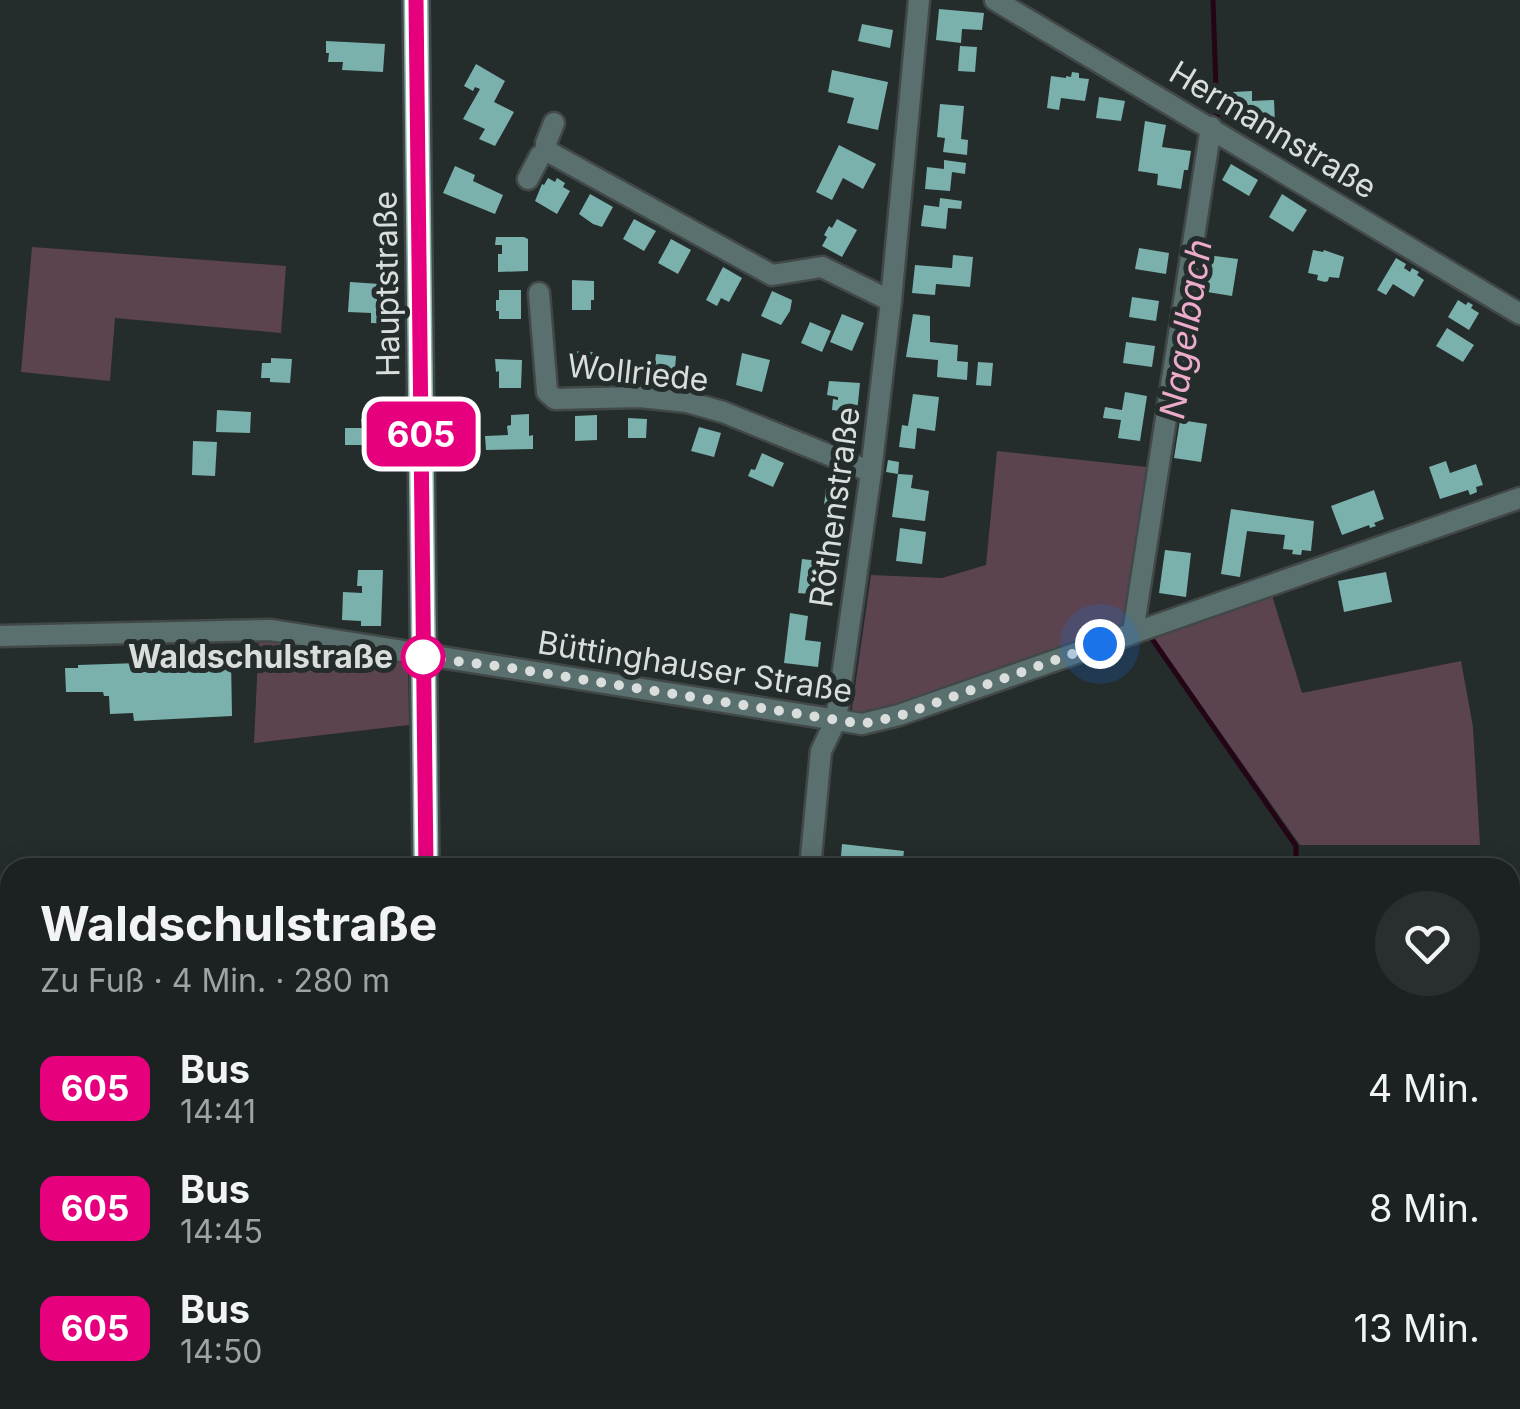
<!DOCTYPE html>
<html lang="de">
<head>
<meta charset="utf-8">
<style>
	:root { --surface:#1c2121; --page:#292e2e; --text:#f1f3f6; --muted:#a0a3a5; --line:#3a3e3f }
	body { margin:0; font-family:Inter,sans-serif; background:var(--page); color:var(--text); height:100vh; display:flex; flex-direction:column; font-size:38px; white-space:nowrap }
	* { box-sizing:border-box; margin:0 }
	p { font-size:32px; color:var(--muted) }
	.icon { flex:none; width:55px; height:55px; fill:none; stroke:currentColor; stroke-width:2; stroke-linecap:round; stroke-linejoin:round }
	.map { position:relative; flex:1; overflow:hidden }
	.side { position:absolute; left:0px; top:858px; width:1520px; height:552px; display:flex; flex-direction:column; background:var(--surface); border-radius:30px 30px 0 0; box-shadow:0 5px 25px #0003,0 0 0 2px var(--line) }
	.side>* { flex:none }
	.badge { padding:0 20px; border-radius:15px; font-size:35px; line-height:65px }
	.you { position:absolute; width:50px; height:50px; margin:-25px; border:8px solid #fff; border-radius:50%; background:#1a73e8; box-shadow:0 0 0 15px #1a73e833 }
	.map>.badge { position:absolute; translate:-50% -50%; box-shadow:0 0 0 5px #fff }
	.round { display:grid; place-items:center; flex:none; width:105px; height:105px; border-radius:52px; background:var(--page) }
	.summary { display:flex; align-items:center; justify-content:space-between; height:170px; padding:0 40px }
	h1 { font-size:48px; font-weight:700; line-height:75px }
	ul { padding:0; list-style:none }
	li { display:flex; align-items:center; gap:30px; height:120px; padding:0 40px }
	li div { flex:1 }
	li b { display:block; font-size:38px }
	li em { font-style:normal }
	li .badge { min-width:110px; font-weight:700; text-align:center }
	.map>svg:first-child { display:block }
</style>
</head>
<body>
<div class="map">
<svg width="1520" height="1409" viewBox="0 0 1520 1409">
	<rect width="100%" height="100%" fill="#252c2c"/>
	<g fill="#5b444f">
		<polygon points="32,247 286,266 281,333 115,318 110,381 21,372"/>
		<polygon points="997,451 1147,467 1127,627 877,717 854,717 852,708 871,575 942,578 986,565"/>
		<polygon points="1271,592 1302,693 1461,661 1473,727 1480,845 1300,845 1151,634"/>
		<polygon points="259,636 408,659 409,725 254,743"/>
	</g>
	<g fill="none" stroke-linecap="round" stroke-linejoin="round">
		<g stroke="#230516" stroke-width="5">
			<polyline points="1213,0 1217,119"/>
			<polyline points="1146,637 1150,636 1296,846 1296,868"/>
			<polyline points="1431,1400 1438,1409"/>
		</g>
	</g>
	<g fill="#7bb1ad">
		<polygon points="939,9 984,13 982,30 962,29 961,43 936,40"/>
		<polygon points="862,24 893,30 890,48 858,41"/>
		<polygon points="326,41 385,44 383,72 342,70 343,62 328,62 329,53 326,53"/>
		<polygon points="960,46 977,47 975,72 958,71"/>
		<polygon points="476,64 505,81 494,102 514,112 495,146 479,139 485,129 463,119 480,89 475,87 473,91 464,86"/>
		<polygon points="832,70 888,82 878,130 847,123 854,98 828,92"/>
		<polygon points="1072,72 1079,73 1079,78 1089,79 1085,101 1061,98 1059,110 1047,108 1051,76 1066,78 1066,76 1071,77"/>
		<polygon points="1252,91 1252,101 1274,100 1275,123 1253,124 1253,113 1234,114 1233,92"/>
		<polygon points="1099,97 1125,101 1121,121 1096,118"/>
		<polygon points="940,104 964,106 961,139 968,140 967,155 943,152 945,138 937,137"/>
		<polygon points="1145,121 1166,125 1162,147 1191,151 1188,170 1184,170 1181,189 1157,185 1158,174 1138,171"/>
		<polygon points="839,145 876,164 863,189 843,178 832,200 816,192"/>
		<polygon points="944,160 966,163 965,174 952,172 950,191 925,189 927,167 944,169"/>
		<polygon points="1231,164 1258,180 1249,196 1222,180"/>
		<polygon points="455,166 475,175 473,181 503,195 495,214 443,193"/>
		<polygon points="548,178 555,182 557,178 565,183 563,187 570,191 557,214 535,201 542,184 544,185"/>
		<polygon points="590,194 613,207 602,227 593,224 579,214"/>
		<polygon points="1282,194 1307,210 1293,232 1269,217"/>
		<polygon points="940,198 962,201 961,209 948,208 946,229 921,226 924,205 939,207"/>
		<polygon points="634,219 656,231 644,251 623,239"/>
		<polygon points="837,219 857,230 842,257 822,246 827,237 824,235 829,226 832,228"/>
		<polygon points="496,237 524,237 528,239 528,271 498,272 498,254 502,254 502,245 495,245"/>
		<polygon points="671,239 691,250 678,274 658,263"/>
		<polygon points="1139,248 1169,253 1166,274 1135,269"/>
		<polygon points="1313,250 1323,252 1324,250 1344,257 1339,278 1329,277 1328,281 1325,282 1317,280 1318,275 1308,273"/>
		<polygon points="953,255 973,257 970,287 936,284 935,295 912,293 915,265 952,268"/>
		<polygon points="1207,255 1238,259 1232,296 1201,291"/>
		<polygon points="1396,258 1406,264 1404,268 1410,272 1412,268 1419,272 1417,275 1424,280 1414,297 1393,284 1386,295 1377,290"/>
		<polygon points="723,267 742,278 729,302 721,298 717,306 706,300"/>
		<polygon points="572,280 594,281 594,300 591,300 591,310 572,310"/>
		<polygon points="350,282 395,285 393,324 371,323 371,313 348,312"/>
		<polygon points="499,290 521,290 521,319 499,319 499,311 496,311 496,300 499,300"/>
		<polygon points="772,291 792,300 790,311 781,325 761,316"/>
		<polygon points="1132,297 1159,301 1156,321 1129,317"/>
		<polygon points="1458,300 1466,305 1468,302 1473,305 1471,308 1479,313 1469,330 1448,317"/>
		<polygon points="842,314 864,323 852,351 830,342"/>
		<polygon points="913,314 930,316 930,342 958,345 957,361 968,362 967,380 937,377 938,360 906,357"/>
		<polygon points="810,322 831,331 822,352 801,343"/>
		<polygon points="1447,328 1474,345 1463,362 1436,346"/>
		<polygon points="1126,342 1155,346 1152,367 1123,363"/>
		<polygon points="571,351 593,352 592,379 570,379"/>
		<polygon points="742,353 770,360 762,392 736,385"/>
		<polygon points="656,354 676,356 674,381 653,379"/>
		<polygon points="271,358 292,359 290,383 270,382 270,378 261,378 262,363 271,363"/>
		<polygon points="495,359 522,360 521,388 499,388 499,371 496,372"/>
		<polygon points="978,362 993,363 991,386 976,385"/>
		<polygon points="829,381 860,383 857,413 832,410 833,399 838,400 838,397 827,395"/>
		<polygon points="1125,392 1147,396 1140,441 1118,438 1121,420 1103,418 1105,407 1122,410"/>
		<polygon points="913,394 939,397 935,431 917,428 915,449 899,447 902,425 908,426"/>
		<polygon points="217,410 251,412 250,433 216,432"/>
		<polygon points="529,414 529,436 533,435 533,449 486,450 485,436 508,435 507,426 511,425 511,415"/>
		<polygon points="597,415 597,440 575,441 575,416"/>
		<polygon points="628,418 647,419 646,438 628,438"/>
		<polygon points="361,419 389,419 389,445 345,445 345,428 362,428"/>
		<polygon points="1180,420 1207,424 1201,462 1174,458"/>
		<polygon points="699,427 721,433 714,457 691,451"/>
		<polygon points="193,441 217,442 215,476 192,475"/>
		<polygon points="762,453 784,463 773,487 748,476 751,469 755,470"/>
		<polygon points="888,460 899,462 898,474 913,475 911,488 929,491 925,521 892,517 898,474 886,472"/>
		<polygon points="1446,461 1450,473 1476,464 1483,485 1476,487 1477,492 1470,495 1468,490 1440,499 1429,467"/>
		<polygon points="826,488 847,490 844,517 823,514"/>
		<polygon points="1374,490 1384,519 1374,523 1376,526 1370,528 1369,525 1342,535 1331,506"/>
		<polygon points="1231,509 1314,521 1311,551 1302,550 1301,555 1292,554 1293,550 1283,549 1285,535 1247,531 1240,577 1221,574"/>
		<polygon points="900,528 926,532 922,564 896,561"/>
		<polygon points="1165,550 1191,553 1186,597 1159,593"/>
		<polygon points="802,559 828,562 826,581 831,582 829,603 809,601 810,594 798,593"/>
		<polygon points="358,570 383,570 381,626 361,626 361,621 342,620 343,592 362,593 362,586 357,586"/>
		<polygon points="1386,572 1392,602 1344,612 1338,581"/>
		<polygon points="790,613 808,616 805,640 821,642 818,667 784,663"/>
		<polygon points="231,660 232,716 134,721 133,713 110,714 109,696 104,696 103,692 66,692 65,668 78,668 78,665"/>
		<polygon points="842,844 904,851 902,868 840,868"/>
		<polygon points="342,1400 411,1400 412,1408 342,1409"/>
	</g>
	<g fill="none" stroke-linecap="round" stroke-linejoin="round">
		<g stroke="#424848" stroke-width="25">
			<g id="minor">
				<polyline points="995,0 1520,314"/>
				<polyline points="547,151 546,143 554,123"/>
				<polyline points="528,179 540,156 547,151 772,275 822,267 891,301"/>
				<polyline points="539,293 547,392 555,399 640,397 687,402 723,412 871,472"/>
				<polyline points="1133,632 1211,127"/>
				<polyline points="0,636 271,630 862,724 899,715 1520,498"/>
				<polyline points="810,868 821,751 836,720 871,472 891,301 919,0"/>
				<polyline points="0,1204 10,1203"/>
				<polyline points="800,1400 800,1409"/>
			</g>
		</g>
		<g stroke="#424848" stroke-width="30">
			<g id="major">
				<polyline points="416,0 426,868"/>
				<polyline points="433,1400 433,1409"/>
			</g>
		</g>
		<use href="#minor" stroke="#5a706e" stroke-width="20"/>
		<use href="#major" stroke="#88b5b1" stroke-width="25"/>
	</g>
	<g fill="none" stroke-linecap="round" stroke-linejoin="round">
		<g stroke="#fff" stroke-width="22">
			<polyline id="line" points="416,0 426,868"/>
		</g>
		<use href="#line" stroke="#e6007e" stroke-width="15"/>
		<polyline stroke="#d9dedd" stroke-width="10" stroke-dasharray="0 18" points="423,657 504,667 862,724 899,716 1100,644"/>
	</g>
	<circle fill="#fff" stroke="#e6007e" stroke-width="5" cx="423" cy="657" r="20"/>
	<g text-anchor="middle" stroke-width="10" stroke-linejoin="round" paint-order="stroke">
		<g font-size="32" fill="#d9dedd" stroke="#252c2c">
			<text transform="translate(1273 130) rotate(31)" y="11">Hermannstraße</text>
			<text transform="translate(387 284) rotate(-91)" y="11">Hauptstraße</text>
			<text transform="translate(638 373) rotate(6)" y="11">Wollriede</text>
			<text transform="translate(835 507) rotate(-82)" y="11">Röthenstraße</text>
			<text transform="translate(695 667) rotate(9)" y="11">Büttinghauser Straße</text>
		</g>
		<g font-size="32" font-weight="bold" fill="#d9dedd" stroke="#252c2c" text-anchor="end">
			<text x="393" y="668">Waldschulstraße</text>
		</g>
		<g font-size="35" font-style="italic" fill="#edabcb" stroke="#252c2c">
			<text transform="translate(1186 329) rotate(-81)" y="12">Nagelbach</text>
		</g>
	</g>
</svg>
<div class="you" style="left:1100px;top:644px"></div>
<b class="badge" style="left:421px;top:434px;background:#e6007e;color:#fff">605</b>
<section class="side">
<div class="summary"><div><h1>Waldschulstraße</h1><p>Zu Fuß · 4 Min. · 280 m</p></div><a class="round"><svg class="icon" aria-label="heart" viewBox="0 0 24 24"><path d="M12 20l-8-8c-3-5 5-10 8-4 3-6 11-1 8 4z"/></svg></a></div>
<ul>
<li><span class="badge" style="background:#e6007e;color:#fff">605</span><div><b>Bus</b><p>14:41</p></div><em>4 Min.</em></li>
<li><span class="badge" style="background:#e6007e;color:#fff">605</span><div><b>Bus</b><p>14:45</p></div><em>8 Min.</em></li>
<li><span class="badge" style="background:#e6007e;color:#fff">605</span><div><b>Bus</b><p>14:50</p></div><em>13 Min.</em></li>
</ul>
</section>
</div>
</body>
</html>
